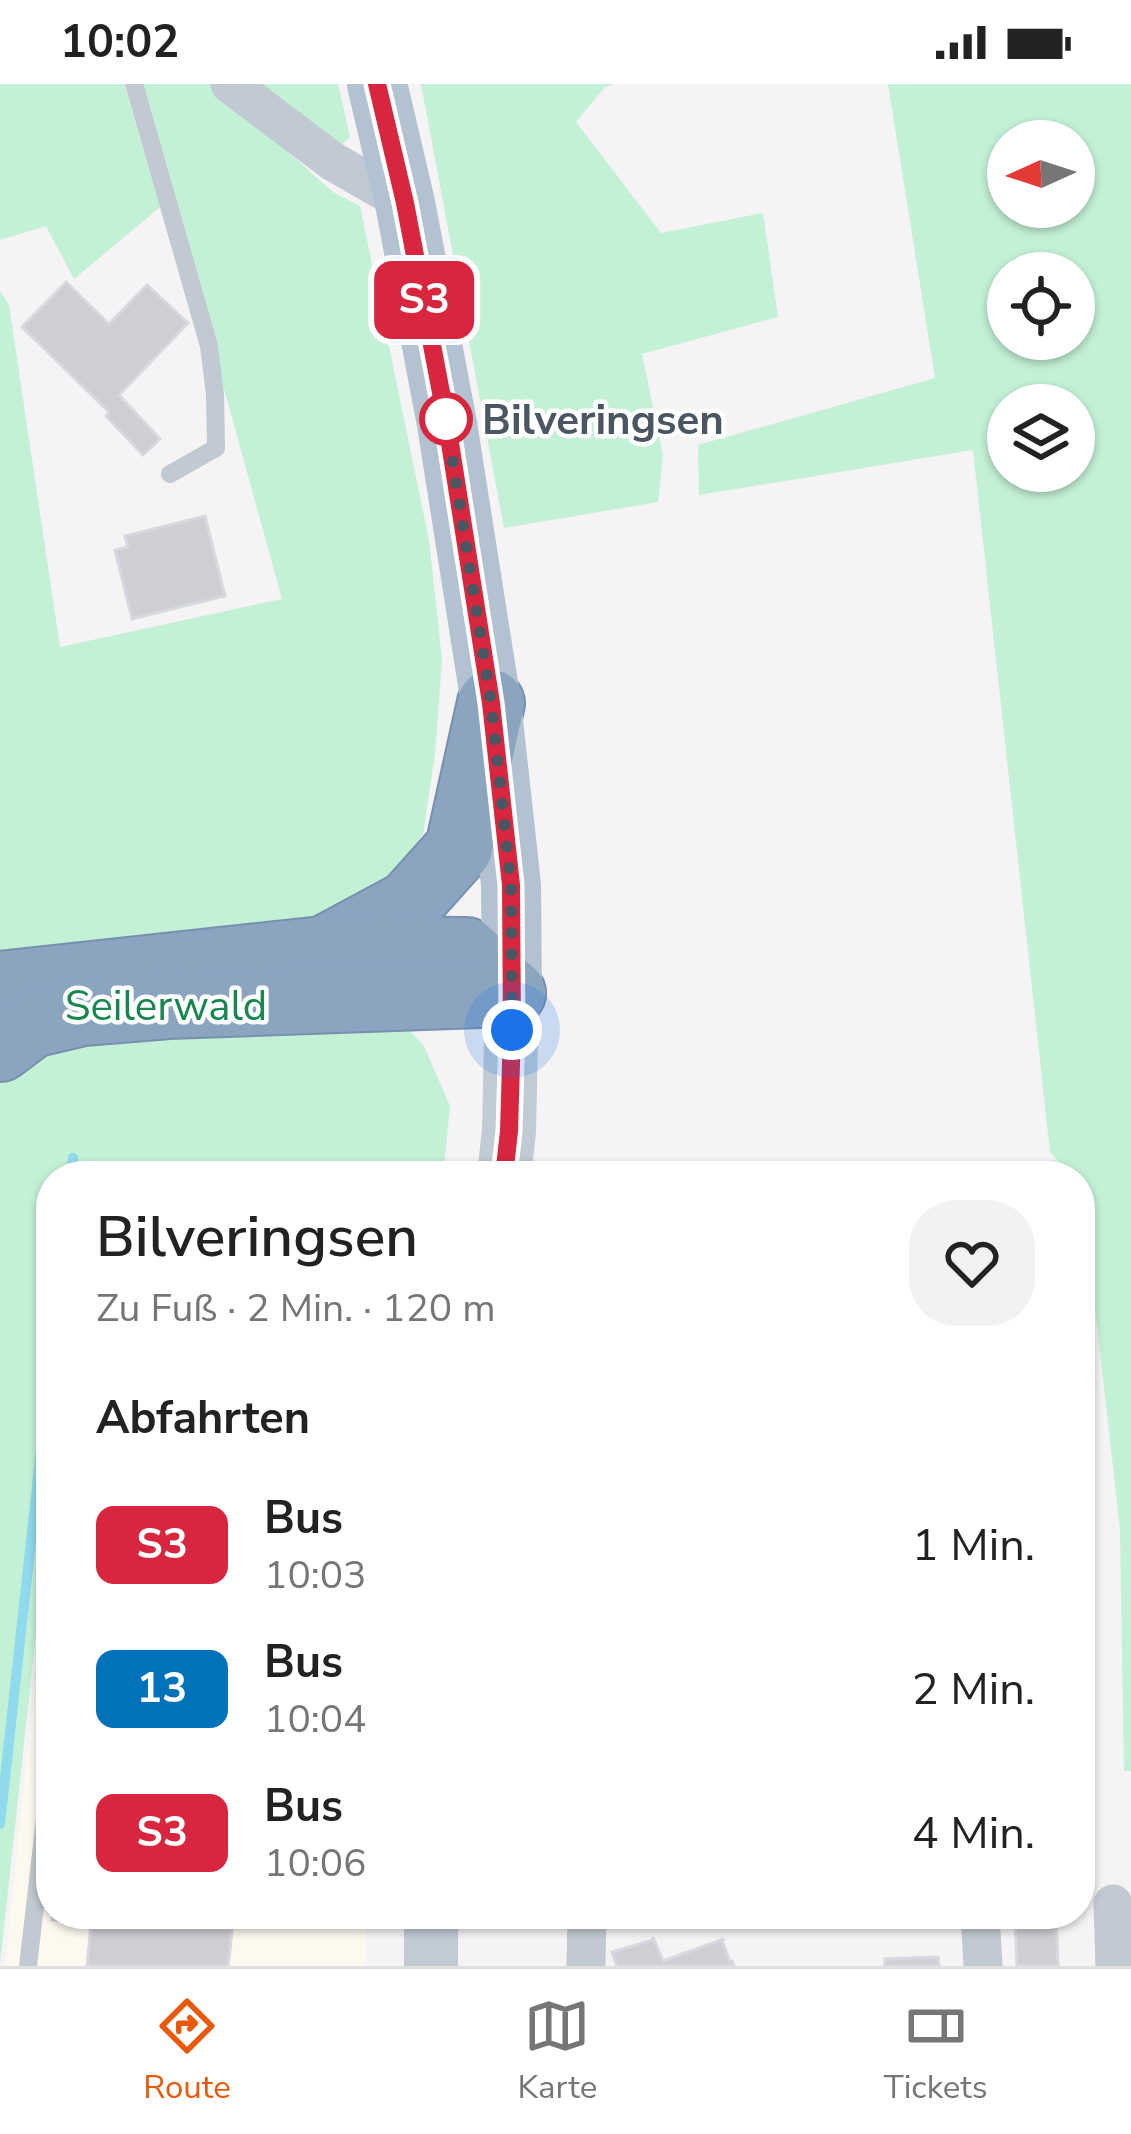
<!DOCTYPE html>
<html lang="de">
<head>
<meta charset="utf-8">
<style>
	:root { --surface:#fff; --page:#f2f2f2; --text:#222; --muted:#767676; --line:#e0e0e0; --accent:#ea580c }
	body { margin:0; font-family:"Nunito Sans",sans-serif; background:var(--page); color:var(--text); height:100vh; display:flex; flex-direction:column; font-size:45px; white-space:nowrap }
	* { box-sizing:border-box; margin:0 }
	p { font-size:39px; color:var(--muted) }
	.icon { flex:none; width:66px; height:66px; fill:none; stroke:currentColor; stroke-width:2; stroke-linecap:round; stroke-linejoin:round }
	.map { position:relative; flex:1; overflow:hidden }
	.side { position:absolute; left:36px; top:1077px; width:1059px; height:768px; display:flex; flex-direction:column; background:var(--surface); border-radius:48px; box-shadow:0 3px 9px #0004 }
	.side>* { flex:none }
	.badge { padding:0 24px; border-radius:18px; font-size:42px; line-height:78px }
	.needle { width:78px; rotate:267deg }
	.controls { position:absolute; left:987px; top:36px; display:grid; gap:24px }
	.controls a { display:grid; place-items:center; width:108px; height:108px; border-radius:50%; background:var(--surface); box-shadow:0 3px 9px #0004; font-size:60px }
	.you { position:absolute; width:60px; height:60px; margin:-30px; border:9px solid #fff; border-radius:50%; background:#1a73e8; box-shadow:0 0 0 18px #1a73e833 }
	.map>.badge { position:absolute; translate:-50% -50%; box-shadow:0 0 0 6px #fff }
	h2 { padding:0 60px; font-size:45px; line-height:108px }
	.round { display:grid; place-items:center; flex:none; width:126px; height:126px; border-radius:48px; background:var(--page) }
	.headline { display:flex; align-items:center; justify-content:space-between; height:204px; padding:0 60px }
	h1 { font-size:57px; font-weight:600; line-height:90px }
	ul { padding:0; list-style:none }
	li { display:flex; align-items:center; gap:36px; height:144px; padding:0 60px }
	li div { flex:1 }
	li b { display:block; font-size:45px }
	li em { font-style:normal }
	li .badge { min-width:132px; font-weight:700; text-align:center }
	.status { display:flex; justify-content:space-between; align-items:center; height:84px; padding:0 60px; background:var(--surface); direction:ltr }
	.status svg { height:33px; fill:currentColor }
	.dock { display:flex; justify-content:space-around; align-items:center; height:168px; border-top:3px solid var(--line); background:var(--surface); font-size:33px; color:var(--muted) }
	.dock a { display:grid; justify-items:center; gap:6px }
	.dock .selected { color:var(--accent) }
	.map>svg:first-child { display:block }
</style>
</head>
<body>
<div class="status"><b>10:02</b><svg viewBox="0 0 49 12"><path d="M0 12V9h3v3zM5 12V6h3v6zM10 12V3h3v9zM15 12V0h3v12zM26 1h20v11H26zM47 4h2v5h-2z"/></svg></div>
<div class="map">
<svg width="1131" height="1882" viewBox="0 0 1131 1882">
	<rect width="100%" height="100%" fill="#f5f3f3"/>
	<polygon fill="#fdf9ef" points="51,1447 51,1830 367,1830 365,1882 5,1882"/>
	<g fill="#c3f1d5" fill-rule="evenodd">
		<polygon points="0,0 124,0 160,123 74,195 46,142 0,156"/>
		<polygon points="140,0 211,0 333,108 360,122 429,456 442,576 435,670 423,750 376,814 313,843 424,962 450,1022 443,1092 179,1092 88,1080 86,1092 51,1092 51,1412 0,1880 0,207 9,221 60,563 282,515"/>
		<polygon points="246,0 338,0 350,53 335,67"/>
		<polygon points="421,0 614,0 604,4 576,38 661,149 763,129 778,233 642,270 663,371 658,418 504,444"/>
		<path d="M888 0H1131V1687H1124L1120 1445 1080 1092H1071L1050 1068 973 366 699 411 698 361 935 294ZM1008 57H1074V123H1008ZM1074 189V255H1008V189ZM1074 321V387H1008V321Z"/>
	</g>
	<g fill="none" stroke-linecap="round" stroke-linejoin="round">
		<g stroke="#90daee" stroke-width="10">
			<polyline points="71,1092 73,1074"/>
			<polyline points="0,1740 51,1274"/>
		</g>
	</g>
	<g fill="#cdcfd5" stroke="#d7d9de" stroke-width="3">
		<polygon points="66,198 109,240 147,201 188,239 119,311 160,355 143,371 106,332 109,328 22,243"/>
		<polygon points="205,432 225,512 132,535 115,466 128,463 125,452"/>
		<polygon points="53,1830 234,1830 228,1882 87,1882 91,1840 52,1836"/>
		<polygon points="879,1830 933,1830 933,1836 880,1838"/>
		<polygon points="1056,1831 1058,1882 1017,1882 1015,1833"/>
		<polygon points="653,1853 663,1877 724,1855 722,1857 730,1878 732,1877 734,1882 617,1882 612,1868 653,1856"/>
		<polygon points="938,1873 939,1882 885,1882 885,1875"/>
	</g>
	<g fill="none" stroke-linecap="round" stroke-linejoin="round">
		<g stroke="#7690ad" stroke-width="70">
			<g id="highway">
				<polyline points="329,863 409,820 459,764 491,619"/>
				<polyline points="0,901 323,866 466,867 512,909"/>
				<polyline points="0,964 32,940 83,928 168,921 512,909"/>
			</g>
		</g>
		<g stroke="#c1cad2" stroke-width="18">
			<polyline points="134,0 209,262 215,310 216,364 170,390"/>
			<polyline points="28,1882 51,1684"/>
		</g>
		<g stroke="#c1cad2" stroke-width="39">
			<polyline points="230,0 332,77 405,119"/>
			<polyline points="1113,1820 1115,1882"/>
			<polyline points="980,1830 983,1882"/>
			<polyline points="586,1882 587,1830"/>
		</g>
		<g stroke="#c1cbd6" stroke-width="54">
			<polyline points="504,1092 509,1047 512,909"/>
			<polyline points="431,1830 431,1882"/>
		</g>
		<polyline stroke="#b3c2d1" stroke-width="60" points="377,0 405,119 447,340 491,619 511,801 512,909"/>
		<use href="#highway" stroke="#8ba5c1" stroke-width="66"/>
	</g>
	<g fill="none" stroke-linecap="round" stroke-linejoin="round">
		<g stroke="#fff" stroke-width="27">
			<polyline id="line" points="377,0 405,119 447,340 491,619 511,801 512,946 509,1047 504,1092"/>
		</g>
		<use href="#line" stroke="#d7263d" stroke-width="18"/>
		<polyline stroke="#4a5661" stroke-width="12" stroke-dasharray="0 21.6" points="446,335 491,619 511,801 512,946"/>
	</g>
	<circle fill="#fff" stroke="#d7263d" stroke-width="6" cx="446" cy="335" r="24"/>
	<g text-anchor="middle" stroke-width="9" stroke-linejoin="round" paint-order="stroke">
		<g font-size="42" font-weight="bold" fill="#4a5661" stroke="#fff" text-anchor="start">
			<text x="482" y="350">Bilveringsen</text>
		</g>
		<g font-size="42" fill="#17864f" stroke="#fff">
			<text x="166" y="936">Seilerwald</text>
		</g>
	</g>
</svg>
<div class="controls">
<a><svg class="needle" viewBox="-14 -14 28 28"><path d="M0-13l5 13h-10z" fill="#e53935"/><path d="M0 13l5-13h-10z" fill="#767676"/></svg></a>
<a><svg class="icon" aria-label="locate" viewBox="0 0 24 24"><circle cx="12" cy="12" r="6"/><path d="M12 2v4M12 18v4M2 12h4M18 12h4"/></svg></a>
<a><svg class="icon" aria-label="layers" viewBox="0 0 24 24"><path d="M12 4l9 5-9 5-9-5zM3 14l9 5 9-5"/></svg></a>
</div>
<div class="you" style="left:512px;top:946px"></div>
<b class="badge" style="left:424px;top:216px;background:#d7263d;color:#fff">S3</b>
<section class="side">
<div class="headline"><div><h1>Bilveringsen</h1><p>Zu Fuß · 2 Min. · 120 m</p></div><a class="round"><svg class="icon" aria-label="heart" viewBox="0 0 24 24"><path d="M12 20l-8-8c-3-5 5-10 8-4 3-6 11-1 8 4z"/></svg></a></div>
<h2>Abfahrten</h2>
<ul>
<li><span class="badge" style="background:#d7263d;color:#fff">S3</span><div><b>Bus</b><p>10:03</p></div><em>1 Min.</em></li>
<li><span class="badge" style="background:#0072bc;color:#fff">13</span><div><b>Bus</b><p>10:04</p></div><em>2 Min.</em></li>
<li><span class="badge" style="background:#d7263d;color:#fff">S3</span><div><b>Bus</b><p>10:06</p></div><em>4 Min.</em></li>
</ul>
</section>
</div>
<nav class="dock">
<a class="selected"><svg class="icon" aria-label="directions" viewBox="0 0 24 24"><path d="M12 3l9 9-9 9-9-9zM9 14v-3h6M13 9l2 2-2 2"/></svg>Route</a>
<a><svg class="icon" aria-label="map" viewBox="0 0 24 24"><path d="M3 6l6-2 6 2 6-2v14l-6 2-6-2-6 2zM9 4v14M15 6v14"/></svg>Karte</a>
<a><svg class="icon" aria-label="tickets" viewBox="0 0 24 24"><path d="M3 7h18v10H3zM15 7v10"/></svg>Tickets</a>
</nav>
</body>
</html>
